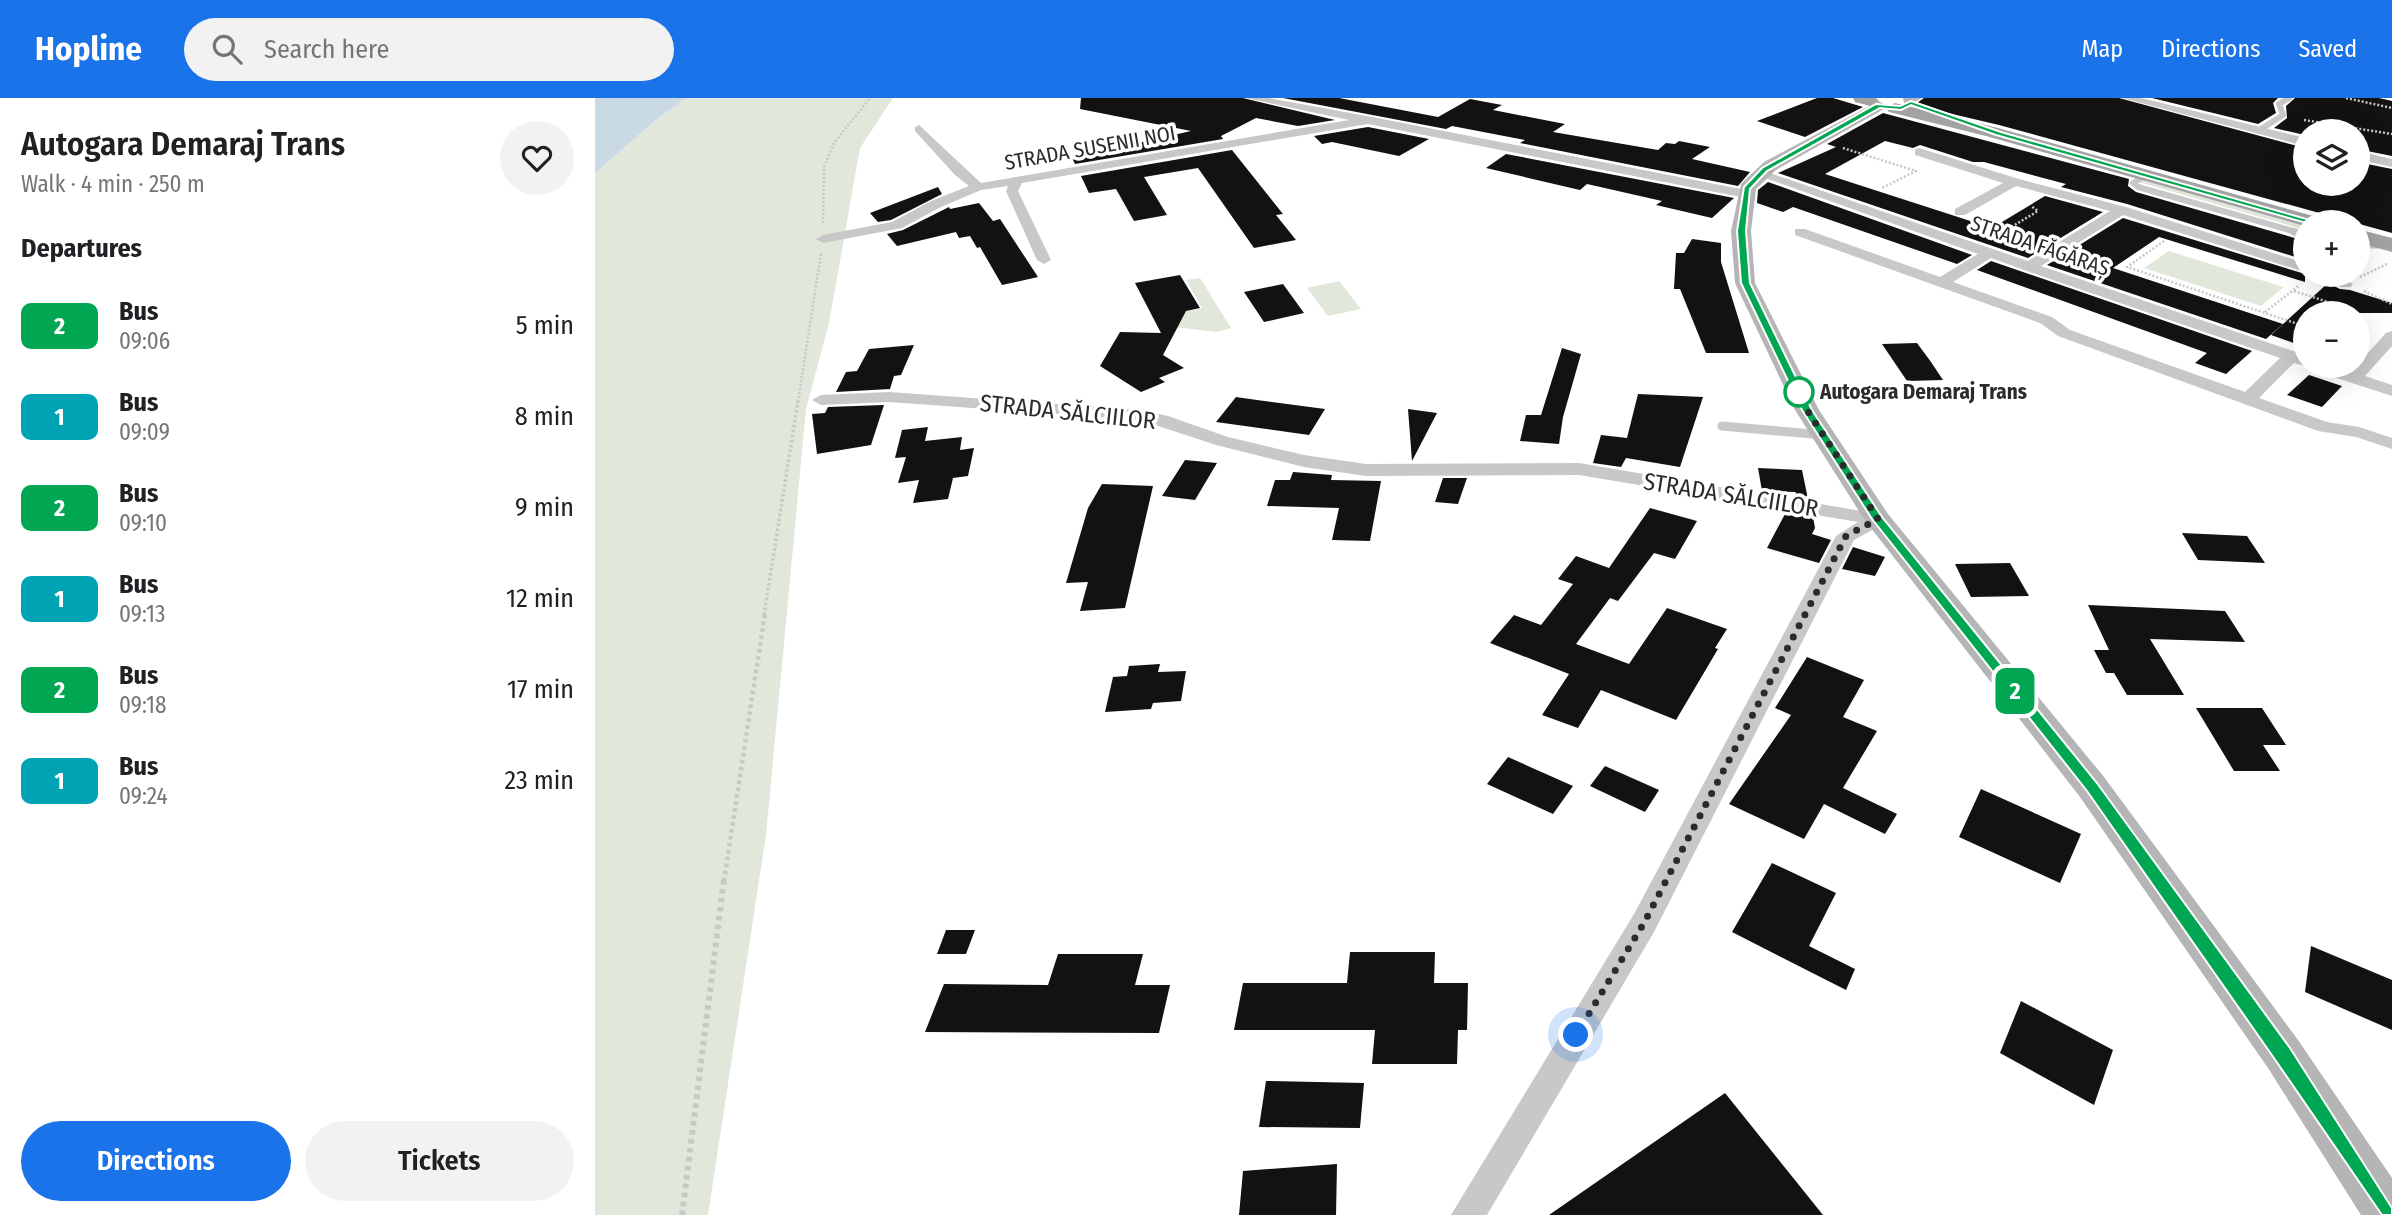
<!DOCTYPE html>
<html lang="en">
<head>
<meta charset="utf-8">
<style>
	:root { --surface:#fff; --page:#f2f2f2; --text:#202124; --muted:#757577; --accent:#1a73e8 }
	body { margin:0; font-family:"Fira Sans Condensed",sans-serif; background:var(--page); color:var(--text); height:100vh; display:flex; flex-direction:column; font-size:26px; white-space:nowrap }
	* { box-sizing:border-box; margin:0 }
	p { font-size:23px; color:var(--muted) }
	.icon { flex:none; width:38px; height:38px; fill:none; stroke:currentColor; stroke-width:2; stroke-linecap:round; stroke-linejoin:round }
	.map { position:relative; flex:1; overflow:hidden }
	.details { display:flex; flex-direction:column; background:var(--surface); width:595px }
	.details>* { flex:none }
	.badge { padding:0 14px; border-radius:10px; font-size:24px; line-height:46px }
	.tools { position:absolute; left:1698px; top:21px; display:grid; gap:14px }
	.tools a { display:grid; place-items:center; width:77px; height:77px; border-radius:50%; background:var(--surface); box-shadow:0 7px 28px #0002; font-size:35px }
	.you { position:absolute; width:35px; height:35px; margin:-18px; border:5px solid #fff; border-radius:50%; background:#1a73e8; box-shadow:0 0 0 10px #1a73e833 }
	.map>.badge { position:absolute; translate:-50% -50%; box-shadow:0 0 0 4px #fff }
	h2 { padding:0 21px; font-size:26px; line-height:63px }
	.round { display:grid; place-items:center; flex:none; width:74px; height:74px; border-radius:37px; background:var(--page) }
	.summary { display:flex; align-items:center; justify-content:space-between; height:119px; padding:0 21px }
	h1 { font-size:33px; font-weight:600; line-height:52px }
	.cta { display:flex; gap:14px; margin-top:auto; padding:14px 21px }
	.cta a { flex:1; height:80px; border-radius:42px; background:var(--accent); color:#fff; font-size:28px; font-weight:600; line-height:80px; text-align:center }
	.cta a+a { background:var(--page); color:var(--text) }
	ul { padding:0; list-style:none }
	li { display:flex; align-items:center; gap:21px; height:91px; padding:0 21px }
	li div { flex:1 }
	li b { display:block; font-size:26px }
	li em { font-style:normal }
	li .badge { min-width:77px; font-weight:700; text-align:center }
	header { display:flex; align-items:center; gap:42px; box-sizing:border-box; height:98px; padding:0 35px; background:var(--accent); color:#fff }
	header strong { font-size:33px }
	nav { display:flex; gap:38px; margin-inline-start:auto; font-size:24px }
	.search { width:490px; height:63px; background:var(--page); display:flex; align-items:center; gap:18px; box-sizing:border-box; padding:0 24px; border-radius:38px; color:var(--muted); font-size:26px }
	main { display:flex; flex:1; min-height:0 }
	.map>svg:first-child { display:block }
</style>
</head>
<body>
<header>
<strong>Hopline</strong>
<div class="search"><svg class="icon" aria-label="search" viewBox="0 0 24 24"><circle cx="10" cy="10" r="6"/><path d="M15 15l6 6"/></svg>Search here</div>
<nav><a>Map</a><a>Directions</a><a>Saved</a></nav>
</header>
<main>
<section class="details">
<div class="summary"><div><h1>Autogara Demaraj Trans</h1><p>Walk · 4 min · 250 m</p></div><a class="round"><svg class="icon" aria-label="heart" viewBox="0 0 24 24"><path d="M12 20l-8-8c-3-5 5-10 8-4 3-6 11-1 8 4z"/></svg></a></div>
<h2>Departures</h2>
<ul>
<li><span class="badge" style="background:#00a651;color:#fff">2</span><div><b>Bus</b><p>09:06</p></div><em>5 min</em></li>
<li><span class="badge" style="background:#00a3b4;color:#fff">1</span><div><b>Bus</b><p>09:09</p></div><em>8 min</em></li>
<li><span class="badge" style="background:#00a651;color:#fff">2</span><div><b>Bus</b><p>09:10</p></div><em>9 min</em></li>
<li><span class="badge" style="background:#00a3b4;color:#fff">1</span><div><b>Bus</b><p>09:13</p></div><em>12 min</em></li>
<li><span class="badge" style="background:#00a651;color:#fff">2</span><div><b>Bus</b><p>09:18</p></div><em>17 min</em></li>
<li><span class="badge" style="background:#00a3b4;color:#fff">1</span><div><b>Bus</b><p>09:24</p></div><em>23 min</em></li>
</ul>
<div class="cta"><a>Directions</a><a>Tickets</a></div>
</section>
<div class="map">
<svg width="1797" height="1117" viewBox="0 0 1797 1117">
	<rect width="100%" height="100%" fill="#fff"/>
	<g fill="#e1e7da">
		<polygon points="91,0 298,0 265,50 234,225 211,311 171,737 113,1117 0,1117 0,75 61,22"/>
		<polygon points="1544,81 1710,128 1710,132 1540,83"/>
		<polygon points="1574,153 1688,189 1689,189 1666,208 1549,170"/>
		<polygon points="605,180 636,230 622,234 562,227 558,220 607,210 591,182"/>
		<polygon points="744,183 766,211 733,218 712,190"/>
	</g>
	<polygon fill="#c9dae5" points="0,0 91,0 61,22 0,75"/>
	<g fill="#121212">
		<polygon points="486,0 648,0 740,22 703,28 661,20 626,38 628,41 480,66 477,60 596,33 485,11"/>
		<polygon points="688,0 744,0 843,19 875,1 907,7 898,12 970,26 958,34 1063,52 1071,45 1080,46 1084,43 1115,49 1097,61 1155,74 1143,88 925,45 930,42 857,28 851,31"/>
		<polygon points="1222,0 1238,0 1268,9 1210,39 1162,23"/>
		<polygon points="1329,0 1524,0 1710,50 1710,86 1762,86 1762,64 1797,71 1797,135 1404,27 1319,7"/>
		<polygon points="1557,0 1683,0 1678,5 1681,15 1663,26"/>
		<polygon points="1700,0 1784,0 1797,3 1797,58 1762,51 1762,33 1710,33 1710,37 1679,30 1692,20 1691,8"/>
		<polygon points="1288,15 1534,81 1533,88 1541,94 1710,143 1710,162 1532,106 1466,89 1471,86 1389,64 1378,64 1325,47 1318,50 1290,43 1230,76 1397,130 1450,98 1508,114 1433,160 1183,75 1241,49 1232,46"/>
		<polygon points="773,29 834,41 804,58 737,44 727,46 719,38"/>
		<polygon points="637,52 688,116 681,117 701,142 659,150 603,70 549,79 572,117 539,123 521,91 494,95 486,78"/>
		<polygon points="911,56 1139,100 1117,120 1061,107 1067,103 992,86 985,92 891,70"/>
		<polygon points="1173,84 1377,157 1362,166 1198,109 1188,114 1162,105 1163,92"/>
		<polygon points="343,89 347,96 296,122 283,124 275,115"/>
		<polygon points="384,105 398,123 405,121 443,179 407,187 385,149 382,150 375,138 364,140 361,134 302,148 292,136 308,132 354,109 355,111"/>
		<polygon points="1528,120 1710,176 1710,184 1564,139 1518,170 1688,226 1671,241 1452,167"/>
		<polygon points="1097,141 1126,145 1126,164 1154,255 1111,255 1085,191 1079,191 1081,155 1089,155"/>
		<polygon points="1396,163 1428,174 1657,253 1631,276 1600,265 1612,255 1382,172"/>
		<polygon points="585,177 605,210 591,213 568,257 589,270 564,280 570,284 546,294 505,268 525,234 566,235 540,185"/>
		<polygon points="1733,185 1745,191 1755,192 1797,205 1797,215 1710,215 1710,249 1676,237"/>
		<polygon points="688,186 709,215 669,224 649,194"/>
		<polygon points="1322,245 1336,264 1348,282 1312,283 1287,246"/>
		<polygon points="319,247 306,277 299,278 295,291 241,294 251,274 262,273 274,251"/>
		<polygon points="967,250 986,256 968,319 964,346 925,343 931,317 946,317"/>
		<polygon points="1714,277 1747,288 1727,309 1692,297"/>
		<polygon points="1043,296 1108,299 1085,369 1031,360 1026,369 998,365 1006,337 1032,340"/>
		<polygon points="641,299 662,302 730,311 714,337 621,324"/>
		<polygon points="289,307 276,347 222,356 217,316 230,315 233,309"/>
		<polygon points="813,311 842,315 817,363"/>
		<polygon points="333,329 330,343 367,339 365,352 379,350 373,378 358,380 353,401 318,405 324,382 303,385 311,359 300,360 307,332"/>
		<polygon points="590,362 622,365 600,402 567,398"/>
		<polygon points="1163,370 1207,372 1213,401 1199,399 1201,394 1167,393"/>
		<polygon points="698,374 737,377 736,382 786,383 775,443 737,442 744,410 672,408 680,382 695,382"/>
		<polygon points="848,380 872,380 863,406 840,404"/>
		<polygon points="507,386 558,388 530,510 485,513 493,484 471,485 493,410"/>
		<polygon points="1055,410 1102,423 1080,461 1059,455 1023,503 1015,500 981,546 1034,566 1072,510 1132,531 1120,550 1123,551 1081,622 1006,592 983,630 947,617 974,576 895,545 919,517 946,527 978,486 963,481 981,458 1014,470"/>
		<polygon points="1191,414 1218,419 1220,430 1217,436 1236,442 1224,465 1172,450"/>
		<polygon points="1587,435 1652,438 1670,465 1603,462"/>
		<polygon points="1258,449 1290,459 1280,478 1247,471"/>
		<polygon points="1415,465 1434,498 1376,499 1360,466"/>
		<polygon points="1493,507 1630,513 1650,544 1555,541 1589,597 1532,597 1519,575 1511,575 1499,552 1514,552"/>
		<polygon points="1212,559 1269,582 1248,619 1282,633 1248,690 1302,716 1290,736 1229,706 1209,741 1134,706 1196,617 1180,610"/>
		<polygon points="565,566 563,574 591,573 586,603 558,605 556,611 510,614 518,579 532,578 534,568"/>
		<polygon points="1601,610 1667,610 1691,647 1668,647 1685,673 1639,673"/>
		<polygon points="913,659 978,688 958,716 892,686"/>
		<polygon points="1010,668 1064,692 1050,714 995,688"/>
		<polygon points="1386,691 1486,736 1465,785 1364,739"/>
		<polygon points="1177,765 1241,795 1214,848 1260,871 1251,892 1137,834"/>
		<polygon points="351,832 380,832 371,856 342,856"/>
		<polygon points="1716,848 1797,882 1797,932 1710,894"/>
		<polygon points="755,854 840,854 839,885 873,885 872,932 863,932 862,966 777,966 780,932 639,932 648,885 752,885"/>
		<polygon points="463,856 548,856 540,887 575,887 564,935 330,934 349,886 453,887"/>
		<polygon points="1426,903 1518,952 1499,1007 1405,955"/>
		<polygon points="671,983 769,985 765,1030 664,1029"/>
		<polygon points="1130,995 1228,1117 954,1117"/>
		<polygon points="742,1066 741,1117 644,1117 648,1073"/>
	</g>
	<g fill="none" stroke-linecap="round" stroke-linejoin="round">
		<g stroke="#c8c8c8" stroke-width="2.5" stroke-dasharray="2 2" stroke-linecap="butt">
			<polyline points="1751,0 1797,10"/>
			<polyline points="1709,22 1797,36"/>
			<polyline points="1248,50 1321,73 1287,90"/>
			<polyline points="228,125 229,69 239,45 275,0"/>
			<polyline points="1413,131 1443,113 1436,108"/>
			<polyline points="1569,143 1532,169 1706,227 1710,224"/>
			<polyline points="1765,179 1792,166"/>
			<polyline points="1699,193 1733,204 1719,215"/>
			<polyline points="1769,193 1797,206"/>
			<polyline points="1670,214 1705,187"/>
			<polyline points="203,304 226,155"/>
		</g>
		<polyline stroke="#c8c8c8" stroke-width="3.5" stroke-dasharray="2.5 2.5" stroke-linecap="butt" points="169,517 203,303"/>
		<polyline stroke="#c8c8c8" stroke-width="4.5" stroke-dasharray="3.5 3.5" stroke-linecap="butt" points="129,783 170,515"/>
		<polyline stroke="#c8c8c8" stroke-width="6" stroke-dasharray="4.5 4.5" stroke-linecap="butt" points="87,1117 129,781"/>
		<g stroke="#c8c8c8" stroke-width="6">
			<polyline points="1663,33 1688,17 1684,6 1694,0"/>
			<polyline points="1551,77 1538,85 1543,89 1705,135"/>
		</g>
		<g stroke="#c8c8c8" stroke-width="7">
			<polyline points="1699,134 1710,137"/>
			<polyline points="1762,147 1797,147"/>
		</g>
		<polyline stroke="#c8c8c8" stroke-width="9" points="1127,328 1229,337"/>
		<g fill="#c8c8c8" fill-rule="evenodd">
			<polygon points="651,0 674,0 777,19 1151,92 1158,96 1151,100 773,26 427,85 423,93 456,162 449,166 442,162 411,93 413,88 386,92 346,109 307,130 228,145 221,141 228,137 297,124 336,103 374,88 360,77 320,33 320,29 324,27 386,85 754,22"/>
			<polygon points="1527,0 1546,0 1710,40 1710,48"/>
			<path d="M1324 50 1424 81 1531 109 1710 165V174L1528 117 1446 168 1710 257 1711 268 1699 265 1664 300 1732 324 1764 329 1797 340V351L1761 339 1723 333 1463 238 1445 225 1200 137V131H1210L1345 179 1383 156 1159 76 1165 72 1169 73 1433 163 1515 113 1421 88 1370 117H1360V111L1408 85 1320 57V51ZM1396 160 1429 172 1685 260 1650 294 1475 232 1457 219 1358 184Z"/>
			<polygon points="1762,53 1797,61 1797,69 1762,61"/>
			<polygon points="1723,177 1742,177 1758,186 1756,189 1746,189"/>
			<polygon points="1797,233 1797,248 1770,278 1797,287 1797,298 1717,272 1715,268 1739,268 1756,274 1791,235"/>
			<polygon points="294,294 545,312 573,318 633,339 709,357 771,366 984,365 1290,417 1293,421 1290,425 1259,442 1059,834 892,1117 856,1117 1039,816 1241,438 1263,424 984,377 771,378 709,369 621,347 545,322 294,304 226,307 217,302 226,297"/>
		</g>
		<g fill="#b5b5b5" fill-rule="evenodd">
			<polygon points="1308,0 1327,0 1314,7 1309,5"/>
			<polygon points="1284,3 1292,8 1289,11 1181,72 1161,91 1156,133 1160,185 1224,312 1293,416 1509,679 1703,942 1797,1080 1797,1117 1766,1117 1673,970 1485,699 1269,421 1200,312 1140,185 1136,133 1146,86 1169,64"/>
		</g>
		<g fill="#a3a3a3" fill-rule="evenodd">
			<polygon points="1258,0 1281,0 1284,3 1275,8 1260,4"/>
			<polygon points="1300,5 1403,30 1725,120 1728,124 1710,124 1710,128 1391,38 1294,14 1291,10"/>
			<polygon points="1762,131 1797,140 1797,154 1762,144"/>
		</g>
	</g>
	<polygon fill="#00a651" stroke="#fff" stroke-width="2" points="1316,3 1406,34 1722,124 1715,126 1401,37 1316,7 1306,12 1285,10 1172,73 1155,91 1151,133 1155,185 1217,312 1287,419 1502,685 1695,950 1797,1110 1797,1117 1787,1117 1681,963 1492,693 1277,421 1207,312 1146,185 1142,133 1149,89 1167,70 1281,6 1305,8"/>
	<g fill="none" stroke-linecap="round" stroke-linejoin="round">
		<polyline stroke="#2b2b2b" stroke-width="7" stroke-dasharray="0 12.6" points="981,937 1049,825 1251,438 1283,421 1212,312 1202,290 1204,294"/>
	</g>
	<circle fill="#fff" stroke="#00a651" stroke-width="3.5" cx="1204" cy="294" r="14"/>
	<g text-anchor="middle" stroke-width="7" stroke-linejoin="round" paint-order="stroke">
		<g font-size="21" fill="#2b2b2b" stroke="#fff">
			<text transform="translate(495 50) rotate(-10)" y="7">STRADA SUSENII NOI</text>
			<text transform="translate(1445 148) rotate(19)" y="7">STRADA FĂGĂRAȘ</text>
		</g>
		<g font-size="21" font-weight="bold" fill="#2b2b2b" stroke="#fff" text-anchor="start">
			<text x="1225" y="301">Autogara Demaraj Trans</text>
		</g>
		<g font-size="24" fill="#2b2b2b" stroke="#fff">
			<text transform="translate(473 314) rotate(6)" y="8">STRADA SĂLCIILOR</text>
			<text transform="translate(1136 397) rotate(9)" y="8">STRADA SĂLCIILOR</text>
		</g>
	</g>
</svg>
<div class="tools">
<a><svg class="icon" aria-label="layers" viewBox="0 0 24 24"><path d="M12 4l9 5-9 5-9-5zM3 14l9 5 9-5"/></svg></a>
<a>+</a>
<a>−</a>
</div>
<div class="you" style="left:981px;top:937px"></div>
<b class="badge" style="left:1420px;top:593px;background:#00a651;color:#fff">2</b>
</div>
</main>
</body>
</html>
